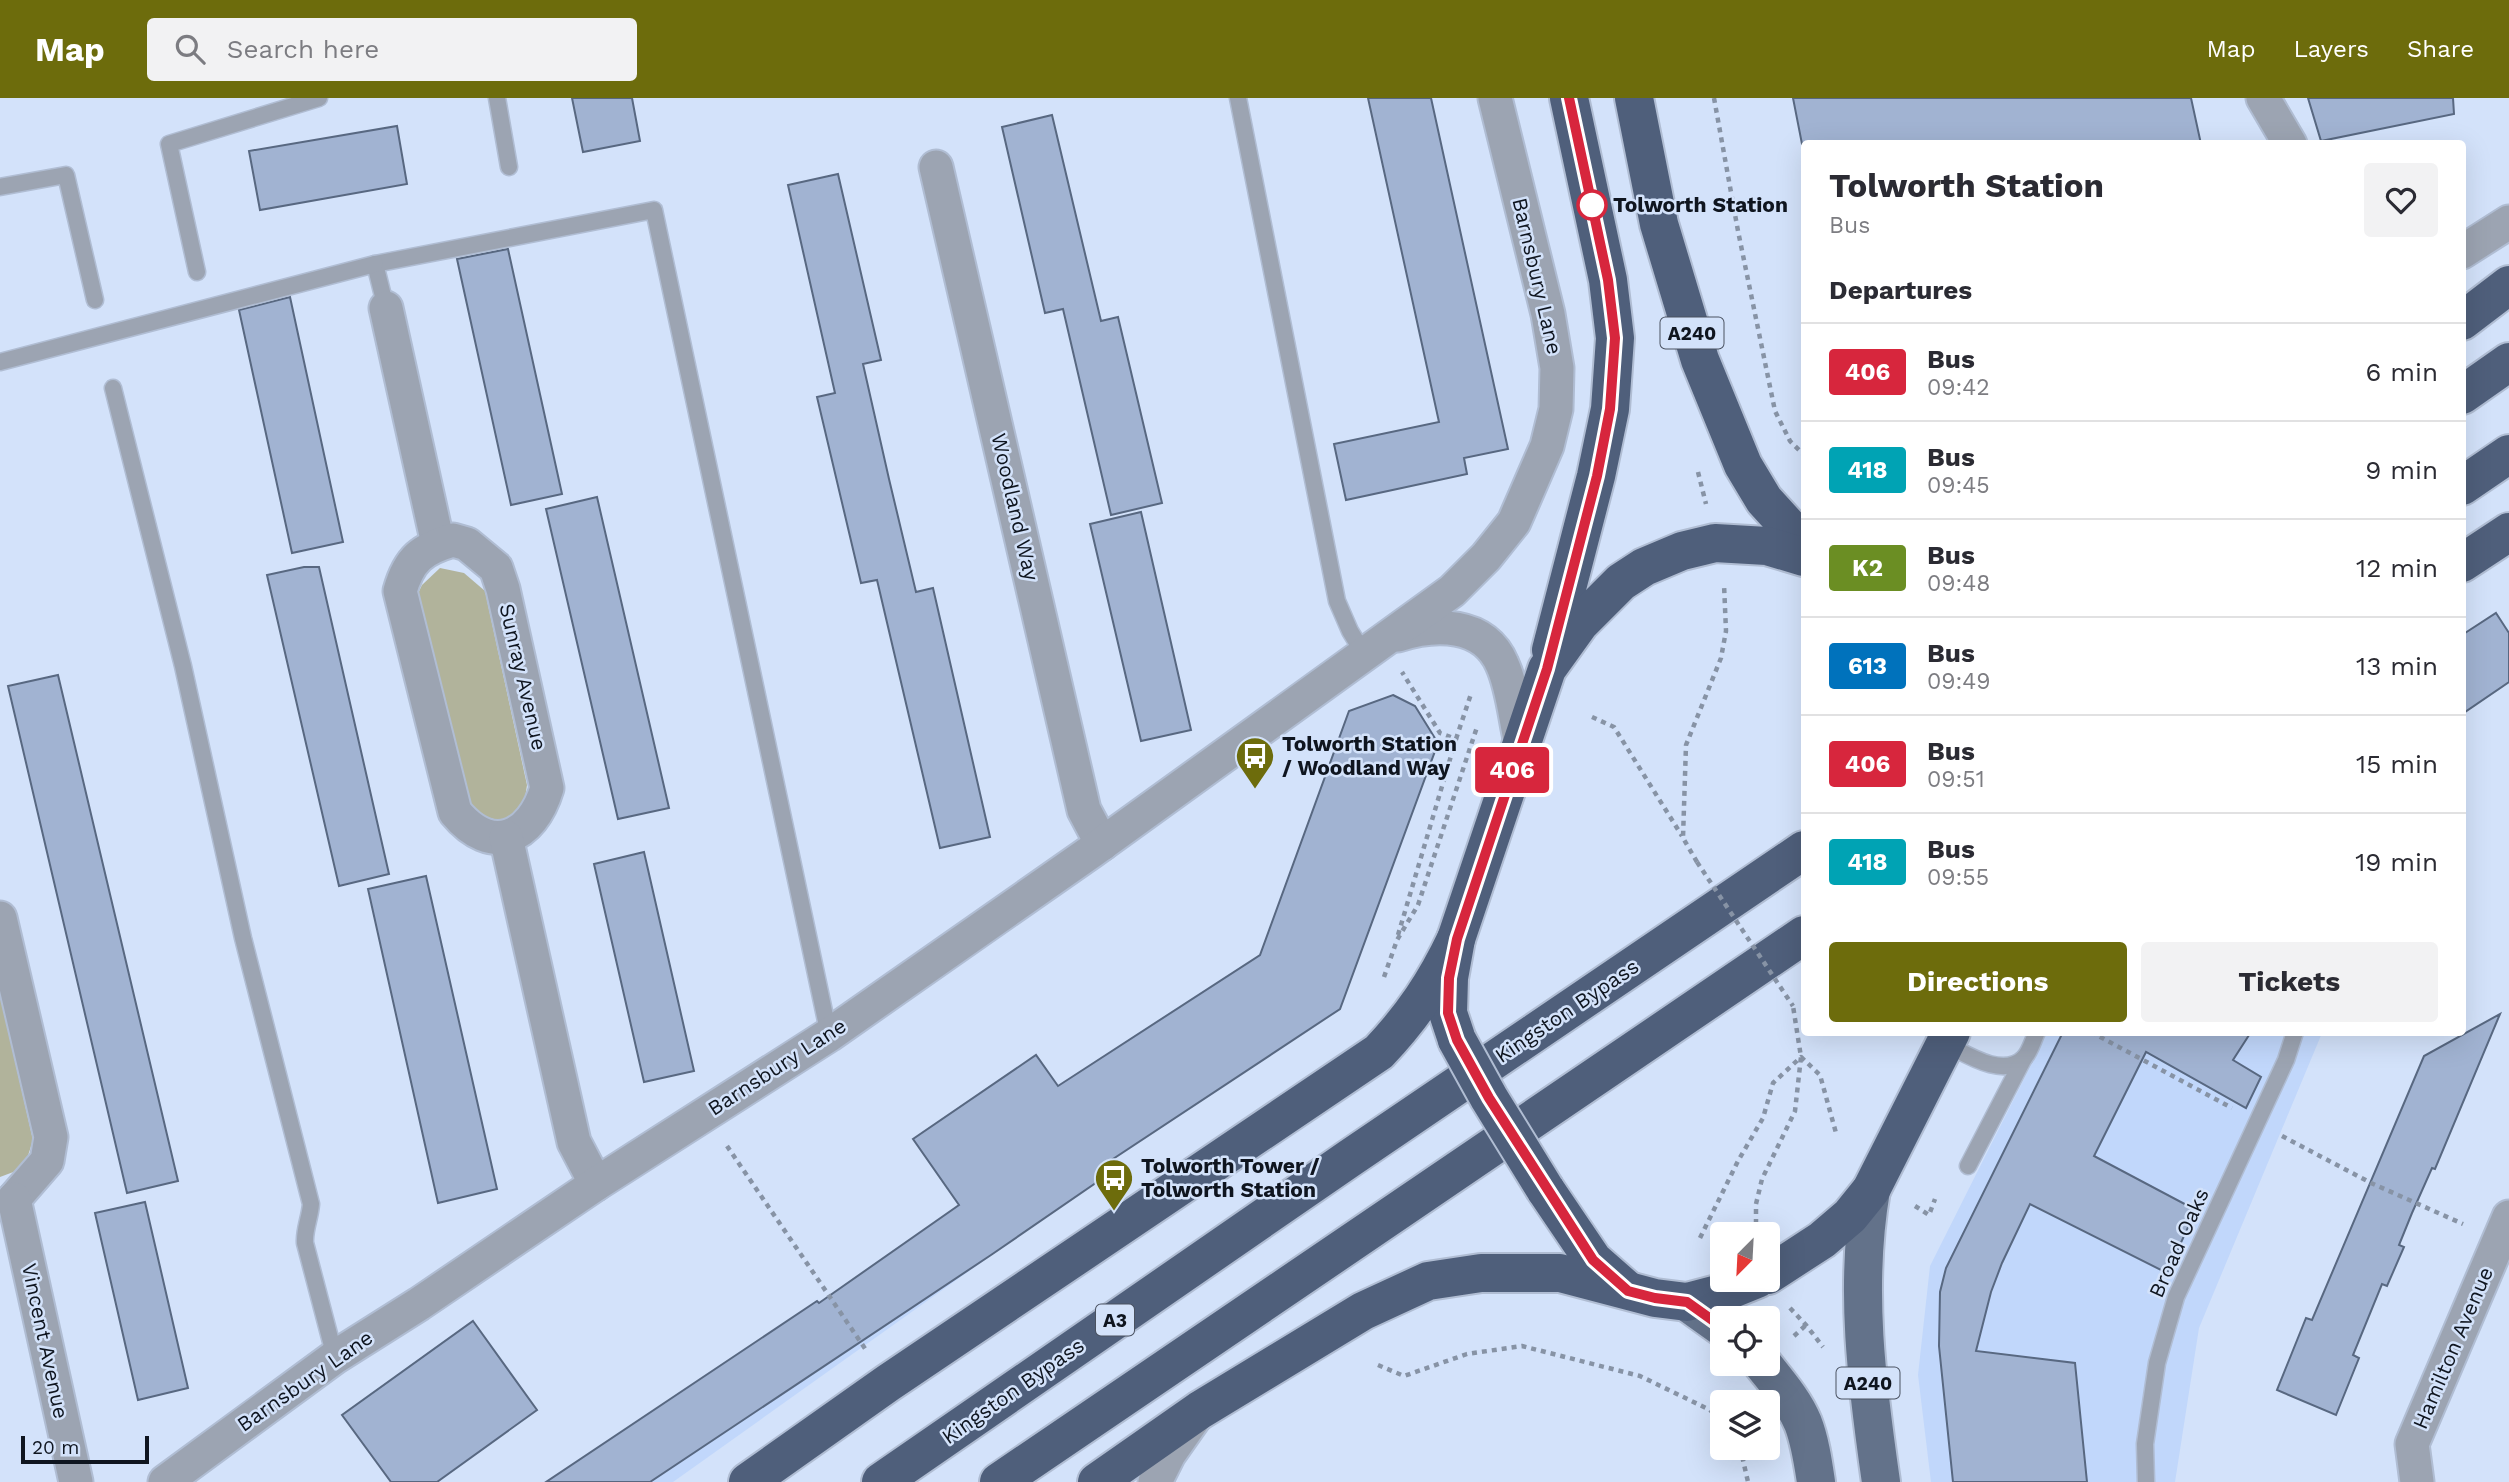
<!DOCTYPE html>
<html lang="en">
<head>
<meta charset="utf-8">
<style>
	:root { --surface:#fff; --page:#f2f2f3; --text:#2b2b33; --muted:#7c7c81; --line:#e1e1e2; --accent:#6d6c0c }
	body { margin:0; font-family:"Work Sans",sans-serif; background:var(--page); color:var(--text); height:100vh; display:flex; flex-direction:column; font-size:26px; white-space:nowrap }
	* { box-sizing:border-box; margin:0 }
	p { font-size:23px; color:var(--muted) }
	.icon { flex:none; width:38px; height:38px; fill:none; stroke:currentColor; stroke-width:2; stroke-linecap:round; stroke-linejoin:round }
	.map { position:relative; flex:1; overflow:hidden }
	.drawer { position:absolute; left:1801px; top:42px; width:665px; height:896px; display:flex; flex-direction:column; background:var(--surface); border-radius:7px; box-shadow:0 7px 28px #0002 }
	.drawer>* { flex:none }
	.badge { padding:0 14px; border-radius:5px; font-size:24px; line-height:46px }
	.needle { width:46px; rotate:204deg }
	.tools { position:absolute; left:1710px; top:1124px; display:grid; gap:14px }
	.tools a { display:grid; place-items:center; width:70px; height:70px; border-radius:7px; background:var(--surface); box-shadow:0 7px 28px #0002; font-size:35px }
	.scale { position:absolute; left:21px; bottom:18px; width:128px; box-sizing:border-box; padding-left:7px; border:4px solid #0f151f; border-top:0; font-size:19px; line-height:24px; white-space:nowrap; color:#0f151f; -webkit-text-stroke:5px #d3e2fa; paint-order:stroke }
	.map>.badge { position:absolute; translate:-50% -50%; box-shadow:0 0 0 4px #fff }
	h2 { padding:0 28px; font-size:26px; line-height:63px }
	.round { display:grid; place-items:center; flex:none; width:74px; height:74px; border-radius:7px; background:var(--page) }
	.summary { display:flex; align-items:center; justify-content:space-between; height:119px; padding:0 28px }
	h1 { font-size:33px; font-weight:700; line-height:52px }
	.button { display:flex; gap:14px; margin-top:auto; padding:14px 28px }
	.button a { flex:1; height:80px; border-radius:7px; background:var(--accent); color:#fff; font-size:28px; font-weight:700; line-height:80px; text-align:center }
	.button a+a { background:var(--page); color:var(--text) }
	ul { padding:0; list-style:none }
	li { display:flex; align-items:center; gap:21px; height:98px; padding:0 28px; border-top:2px solid var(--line) }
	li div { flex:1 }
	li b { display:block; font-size:26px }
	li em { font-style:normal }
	li .badge { min-width:77px; font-weight:700; text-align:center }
	header { display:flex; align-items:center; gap:42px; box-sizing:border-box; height:98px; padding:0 35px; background:var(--accent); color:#fff }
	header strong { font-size:33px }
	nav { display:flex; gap:38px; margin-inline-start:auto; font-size:24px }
	.search { width:490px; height:63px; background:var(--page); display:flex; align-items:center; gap:18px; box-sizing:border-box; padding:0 24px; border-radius:7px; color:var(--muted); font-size:26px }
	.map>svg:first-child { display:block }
</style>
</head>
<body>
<header>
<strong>Map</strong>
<div class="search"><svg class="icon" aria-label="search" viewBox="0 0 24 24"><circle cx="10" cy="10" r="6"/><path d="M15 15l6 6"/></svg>Search here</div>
<nav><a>Map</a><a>Layers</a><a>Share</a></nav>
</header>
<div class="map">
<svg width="2509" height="1384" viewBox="0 0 2509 1384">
	<rect width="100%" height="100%" fill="#d3e2fa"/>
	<g fill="#c1d7fb">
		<polygon points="2047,935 2322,935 2199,1230 2175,1384 1931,1384 1918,1277 1930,1168"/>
		<polygon points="973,1128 993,1156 673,1384 609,1384"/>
	</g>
	<g fill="#b1b39b">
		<polygon points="440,470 464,475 485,493 527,687 524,707 505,724 482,718 464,700 414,504 422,487"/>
		<polygon points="0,897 33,1042 24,1070 0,1079"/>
	</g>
	<g fill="#a1b3d2" stroke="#586881" stroke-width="2">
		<polygon points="572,0 632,0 640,43 583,54"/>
		<polygon points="1368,0 1431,0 1508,351 1464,360 1467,376 1346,402 1334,346 1439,324"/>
		<polygon points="1793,0 2191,0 2201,46 1802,46"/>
		<polygon points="2308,0 2453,0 2454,16 2321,43"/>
		<polygon points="1052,17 1101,223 1118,219 1162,405 1111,417 1063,211 1045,215 1002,29"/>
		<polygon points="397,28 407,86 260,112 249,53"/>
		<polygon points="838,76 881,262 863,266 889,381 916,494 933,490 990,739 940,750 877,482 861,485 817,299 835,295 788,87"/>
		<polygon points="508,151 562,396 511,407 457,161"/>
		<polygon points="290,199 343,444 292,455 239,212"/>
		<polygon points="597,399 669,710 618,721 546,411"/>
		<polygon points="1141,414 1191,632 1141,643 1090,426"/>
		<polygon points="304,469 319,469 389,776 339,788 267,477"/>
		<polygon points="2496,515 2509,535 2509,584 2462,616 2462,537"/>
		<polygon points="58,577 178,1083 127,1095 8,588"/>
		<polygon points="1393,597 1415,608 1438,645 1340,911 1110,1063 1116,1071 991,1157 650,1384 546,1384 817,1203 819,1205 959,1107 913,1041 1036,957 1058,988 1260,857 1349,613"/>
		<polygon points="644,754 694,973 644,984 594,766"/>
		<polygon points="426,778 497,1091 438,1105 368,791"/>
		<polygon points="2500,916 2435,1071 2432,1070 2412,1115 2399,1147 2404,1149 2387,1188 2382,1186 2353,1257 2359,1260 2336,1317 2277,1292 2306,1220 2312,1222 2424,958"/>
		<polygon points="2063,934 2251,934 2233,962 2261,979 2246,1010 2146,954 2094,1058 2196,1112 2167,1175 2030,1106 2002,1165 1991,1194 1976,1253 2075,1265 2087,1384 1953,1384 1939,1248 1940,1194 1946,1170"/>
		<polygon points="145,1104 188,1290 138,1302 95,1115"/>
		<polygon points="473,1223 537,1312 437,1384 391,1384 342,1317"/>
	</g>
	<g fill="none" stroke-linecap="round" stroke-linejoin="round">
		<g stroke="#b0bdd3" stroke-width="19">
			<g id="lane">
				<polyline points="497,0 509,69"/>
				<polyline points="1238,0 1337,503 1350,533 1364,556"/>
				<polyline points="0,89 66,77 95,202"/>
				<polyline points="197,174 169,46 319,0"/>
				<polyline points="386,210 375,166 654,112 829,937"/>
				<polyline points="0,264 375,166"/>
				<path d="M113 290 183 568 243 840 311 1106C310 1120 304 1132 305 1145L335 1259"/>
				<path d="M1946 946C1966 956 2003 981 2024 960 2030 954 2033 942 2037 934"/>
				<polyline points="1968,1068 2024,960"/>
				<polyline points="2146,1384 2145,1346 2157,1265 2176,1199 2286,962 2295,934"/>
			</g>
		</g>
		<g stroke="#b0bdd3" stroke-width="37">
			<g id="street">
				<polyline points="2263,0 2290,46"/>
				<polyline points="936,69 1084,712 1102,746"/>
				<polyline points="2462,154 2509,124"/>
				<polyline points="386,210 438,446"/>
				<path d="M453 442 467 446 496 470 503 491 547 690C532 740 492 759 455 714L400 493C409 461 422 451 453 442Z"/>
				<path d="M1398 537C1435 525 1484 524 1502 566 1513 590 1515 620 1521 645"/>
				<polyline points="506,739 574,1044 596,1086"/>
				<polyline points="0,820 51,1039 47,1063 14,1101"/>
				<polyline points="14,1101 76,1384"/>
				<polyline points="165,1384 335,1259 419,1206 596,1086 829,937 1092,753 1452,493 1486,459 1514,424 1547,348 1556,311 1557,270 1548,216 1495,0"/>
				<polyline points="1155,1384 1169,1356 1195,1319"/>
				<polyline points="2417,1384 2412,1346 2509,1119"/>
			</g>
		</g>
		<g stroke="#b0bdd3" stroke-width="42">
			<g id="primary">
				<path d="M1871 1092C1854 1190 1867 1287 1881 1384"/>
				<polyline points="1687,1204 1722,1229"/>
				<path d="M1762 1265C1776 1283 1794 1303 1803 1325 1810 1343 1813 1364 1816 1384"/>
			</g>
		</g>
		<g stroke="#b0bdd3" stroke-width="42">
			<g id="highway">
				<polyline points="1634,0 1659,126 1700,262 1743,367 1764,402 1804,446"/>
				<polyline points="2462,223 2509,187"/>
				<polyline points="2462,297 2509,264"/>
				<polyline points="2462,388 2509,356"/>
				<polyline points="2462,465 2509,434"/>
				<polyline points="1551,552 1596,378 1610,311 1615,240 1608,182 1569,0"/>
				<polyline points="1457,942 1448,915 1449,880 1456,841 1547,571 1580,525 1621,484 1644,469 1682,453 1715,445 1767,448 1804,459"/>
				<polyline points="1545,1091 1593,1162 1626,1191"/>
				<polyline points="1768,1177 1822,1142 1850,1118 1871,1092 1951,934"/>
				<path d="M748 1384 888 1285 1379 954C1413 918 1435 885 1456 841"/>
				<polyline points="881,1384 1350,1060 1804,752"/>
				<polyline points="999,1384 1804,837"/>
				<polyline points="1097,1384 1200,1312 1363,1213 1428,1183 1481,1175 1560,1175 1655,1200 1687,1204 1725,1194 1757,1181"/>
			</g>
		</g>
		<g stroke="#8793a5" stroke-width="4.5" stroke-dasharray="5 5" stroke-linecap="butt">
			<polyline points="1714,0 1738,133 1775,313 1790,343 1804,357"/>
			<polyline points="1698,374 1706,406"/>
			<polyline points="1592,619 1614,629 1682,738"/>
			<polyline points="1456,641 1471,596"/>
			<polyline points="1697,764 1683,740 1686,647 1721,560 1726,533 1724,486"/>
			<polyline points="1398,837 1456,641 1440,635 1402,574"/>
			<polyline points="1384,879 1397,842 1418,807 1477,629"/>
			<polyline points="2091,934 2232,1010"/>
			<polyline points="2282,1038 2371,1085 2463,1126"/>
			<polyline points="727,1048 866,1252"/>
			<polyline points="1915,1108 1929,1117 1935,1101"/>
			<polyline points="1756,1136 1756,1106 1762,1081 1795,1013 1801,959 1793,908"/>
			<polyline points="1700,1140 1738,1063 1763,1020 1773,985 1801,959 1820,977 1836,1035"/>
			<polyline points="1790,1210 1806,1227 1823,1249"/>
			<polyline points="1794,1238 1806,1227"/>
			<polyline points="1378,1267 1404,1278 1467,1256 1522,1248 1640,1278 1710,1312 1722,1324"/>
			<polyline points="1740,1349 1748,1384"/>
		</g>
		<use href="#lane" stroke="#9ca4b2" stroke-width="16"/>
		<use href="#street" stroke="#9ca4b2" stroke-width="33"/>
		<use href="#primary" stroke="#63728a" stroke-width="38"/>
		<use href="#highway" stroke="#4f5f7b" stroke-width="38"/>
		<g stroke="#b0bdd3" stroke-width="42" stroke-linecap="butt">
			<polyline id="highway-bridge" points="1457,942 1489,1000 1545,1091"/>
		</g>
		<polyline stroke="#8793a5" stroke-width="4.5" stroke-dasharray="5 5" stroke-linecap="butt" points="1697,764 1793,908"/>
		<use href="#highway-bridge" stroke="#4f5f7b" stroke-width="38"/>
	</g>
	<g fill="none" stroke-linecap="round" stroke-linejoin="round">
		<g stroke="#fff" stroke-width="16">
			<polyline id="line" points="1569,0 1608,182 1615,240 1610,311 1597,378 1547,571 1457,841 1449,880 1448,915 1457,942 1489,1000 1593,1162 1628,1193 1655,1200 1687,1204 1722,1229"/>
		</g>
		<use href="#line" stroke="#d7263d" stroke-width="10"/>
	</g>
	<defs>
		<g id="bus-pin" transform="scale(2.0125)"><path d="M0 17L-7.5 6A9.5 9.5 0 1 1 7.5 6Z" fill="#6d6c0c" stroke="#d3e2fa"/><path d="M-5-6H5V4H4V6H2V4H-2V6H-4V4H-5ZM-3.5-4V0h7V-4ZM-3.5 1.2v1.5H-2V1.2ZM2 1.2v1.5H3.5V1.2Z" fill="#fff"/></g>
	</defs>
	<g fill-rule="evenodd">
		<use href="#bus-pin" x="1255" y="658"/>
		<use href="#bus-pin" x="1114" y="1080"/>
	</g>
	<circle fill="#fff" stroke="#d7263d" stroke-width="3.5" cx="1592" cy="107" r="14"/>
	<g text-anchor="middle" stroke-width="5" stroke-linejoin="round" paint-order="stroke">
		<g fill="#d3e2fa" stroke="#4a5261" stroke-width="2">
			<rect x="1660.5" y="219.5" width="63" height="31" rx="5"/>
			<rect x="1096" y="1206.5" width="38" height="31" rx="5"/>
			<rect x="1836.5" y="1269.5" width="63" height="31" rx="5"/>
		</g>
		<g font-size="19" font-weight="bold" fill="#0f151f">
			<text x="1692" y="242">A240</text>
			<text x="1115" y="1229">A3</text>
			<text x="1868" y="1292">A240</text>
		</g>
		<g font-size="21" font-weight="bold" fill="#0f151f" stroke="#d3e2fa" text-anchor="start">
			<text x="1613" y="114">Tolworth Station</text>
		</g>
		<g font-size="21" fill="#0f151f" stroke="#d3e2fa">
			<text transform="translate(1537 178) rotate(77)" y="7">Barnsbury Lane</text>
			<text transform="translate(1015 409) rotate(77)" y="7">Woodland Way</text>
			<text transform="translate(523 579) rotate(77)" y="7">Sunray Avenue</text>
			<text transform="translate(1567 913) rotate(-34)" y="7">Kingston Bypass</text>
			<text transform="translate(777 969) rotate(-33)" y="7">Barnsbury Lane</text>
			<text transform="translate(2179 1145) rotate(-66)" y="7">Broad Oaks</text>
			<text transform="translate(45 1243) rotate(78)" y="7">Vincent Avenue</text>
			<text transform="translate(2453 1250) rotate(-67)" y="7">Hamilton Avenue</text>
			<text transform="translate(305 1283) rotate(-35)" y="7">Barnsbury Lane</text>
			<text transform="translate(1013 1293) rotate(-35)" y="7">Kingston Bypass</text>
		</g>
		<g font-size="21" font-weight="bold" fill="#0f151f" stroke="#d3e2fa" text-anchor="start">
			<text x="1282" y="653">Tolworth Station<tspan x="1282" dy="24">/ Woodland Way</tspan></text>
			<text x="1141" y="1075">Tolworth Tower /<tspan x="1141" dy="24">Tolworth Station</tspan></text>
		</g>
	</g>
</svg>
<div class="tools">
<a><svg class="needle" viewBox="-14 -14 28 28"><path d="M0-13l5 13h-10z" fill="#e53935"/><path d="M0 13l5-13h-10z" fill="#7c7c81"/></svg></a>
<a><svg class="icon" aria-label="locate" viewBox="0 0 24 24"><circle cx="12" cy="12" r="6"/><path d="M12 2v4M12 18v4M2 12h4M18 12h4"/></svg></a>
<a><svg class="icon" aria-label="layers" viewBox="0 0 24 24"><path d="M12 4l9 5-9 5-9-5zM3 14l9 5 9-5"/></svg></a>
</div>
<div class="scale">20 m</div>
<b class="badge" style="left:1512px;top:672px;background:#d7263d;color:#fff">406</b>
<section class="drawer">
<div class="summary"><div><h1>Tolworth Station</h1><p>Bus</p></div><a class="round"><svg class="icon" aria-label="heart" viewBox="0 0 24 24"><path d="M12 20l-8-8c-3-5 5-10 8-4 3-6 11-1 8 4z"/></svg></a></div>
<h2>Departures</h2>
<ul>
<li><span class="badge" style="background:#d7263d;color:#fff">406</span><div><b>Bus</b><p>09:42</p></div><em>6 min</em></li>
<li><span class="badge" style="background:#00a3b4;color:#fff">418</span><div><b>Bus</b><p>09:45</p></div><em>9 min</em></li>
<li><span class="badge" style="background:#6b8e23;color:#fff">K2</span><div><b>Bus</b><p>09:48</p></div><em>12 min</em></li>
<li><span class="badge" style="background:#0072bc;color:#fff">613</span><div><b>Bus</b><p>09:49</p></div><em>13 min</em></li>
<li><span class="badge" style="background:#d7263d;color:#fff">406</span><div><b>Bus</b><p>09:51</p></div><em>15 min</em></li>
<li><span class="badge" style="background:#00a3b4;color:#fff">418</span><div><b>Bus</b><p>09:55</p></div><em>19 min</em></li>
</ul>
<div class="button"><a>Directions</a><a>Tickets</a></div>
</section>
</div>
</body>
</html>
